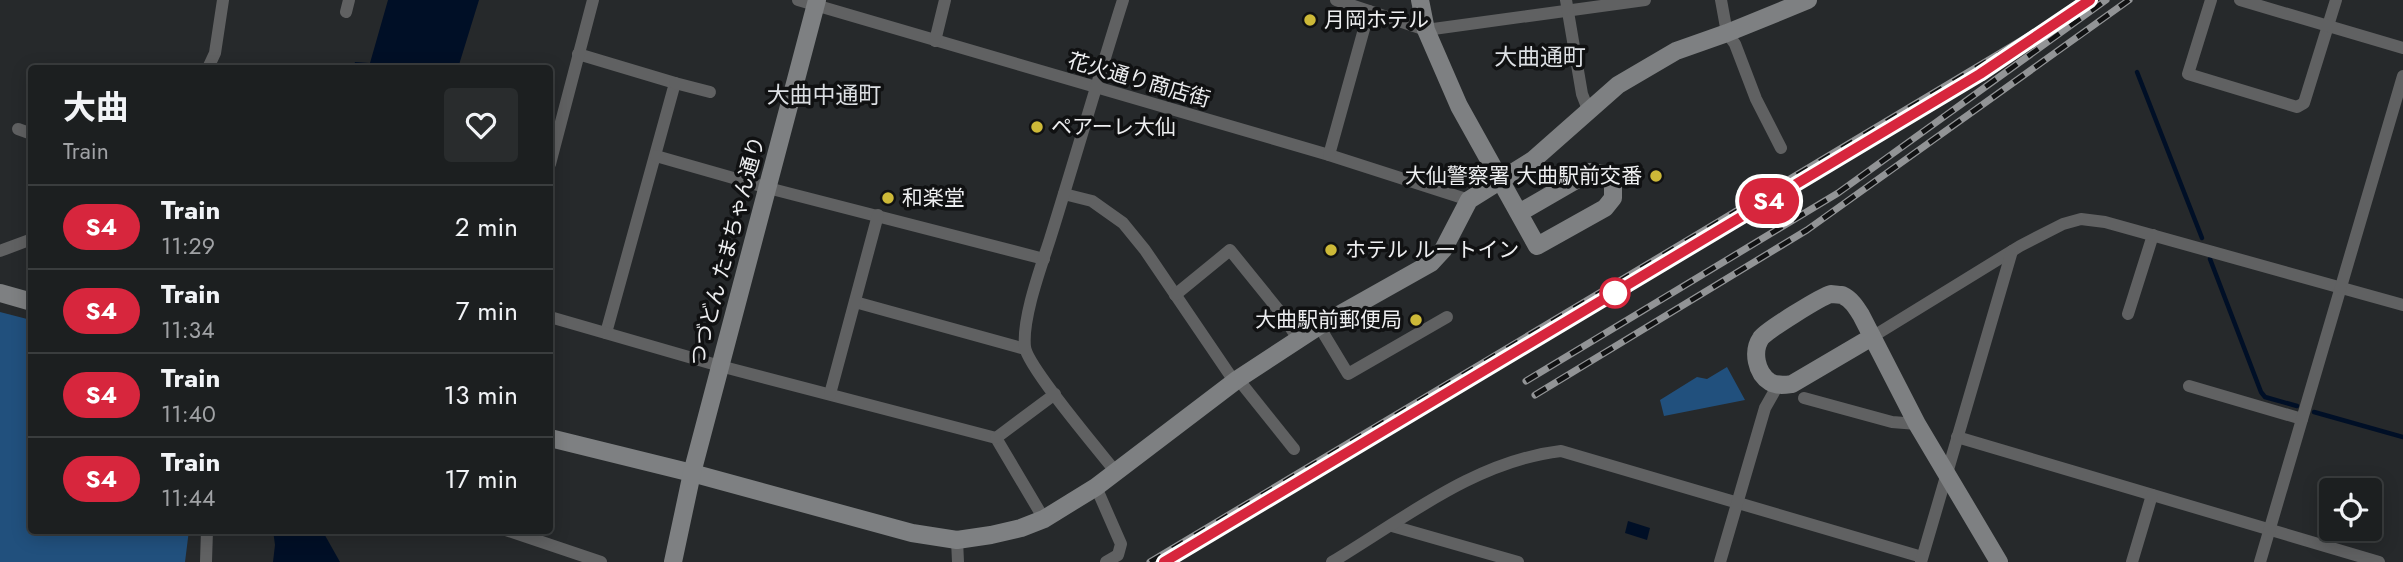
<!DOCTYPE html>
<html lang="en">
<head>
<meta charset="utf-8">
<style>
	:root { --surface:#1c1f20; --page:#292c2d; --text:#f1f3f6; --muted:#a0a2a5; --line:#3a3d3e }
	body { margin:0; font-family:Jost,"Noto Sans JP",sans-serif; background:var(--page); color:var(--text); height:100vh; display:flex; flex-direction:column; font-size:26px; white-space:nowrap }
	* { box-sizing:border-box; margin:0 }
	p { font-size:23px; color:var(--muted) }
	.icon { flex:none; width:38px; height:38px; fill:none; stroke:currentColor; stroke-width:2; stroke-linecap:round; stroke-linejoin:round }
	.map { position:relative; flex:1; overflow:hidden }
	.sheet { position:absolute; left:28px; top:65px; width:525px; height:469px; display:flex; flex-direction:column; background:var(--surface); border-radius:7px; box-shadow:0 4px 18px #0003,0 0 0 2px var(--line) }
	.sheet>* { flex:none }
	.badge { padding:0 14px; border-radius:23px; font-size:24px; line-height:46px }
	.fabs { position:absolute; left:2319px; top:478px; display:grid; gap:14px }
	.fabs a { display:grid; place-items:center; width:63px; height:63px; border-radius:7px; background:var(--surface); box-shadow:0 4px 18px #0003,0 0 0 2px var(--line); font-size:35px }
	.map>.badge { position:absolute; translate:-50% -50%; box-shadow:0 0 0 4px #fff }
	.round { display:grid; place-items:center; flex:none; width:74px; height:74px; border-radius:7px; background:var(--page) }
	.overview { display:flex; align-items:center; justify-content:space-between; height:119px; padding:0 35px }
	h1 { font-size:33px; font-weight:700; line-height:52px }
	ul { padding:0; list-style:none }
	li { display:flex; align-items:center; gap:21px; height:84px; padding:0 35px; border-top:2px solid var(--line) }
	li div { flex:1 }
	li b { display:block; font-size:26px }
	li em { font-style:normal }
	li .badge { min-width:77px; font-weight:700; text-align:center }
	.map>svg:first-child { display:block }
</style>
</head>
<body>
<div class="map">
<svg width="2403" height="562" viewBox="0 0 2403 562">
	<rect width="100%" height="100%" fill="#26292b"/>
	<g fill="#21507d">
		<polygon points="0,312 31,320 32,530 189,530 185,562 0,562"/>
		<polygon points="1727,367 1745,400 1664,416 1660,400 1697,377 1707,379"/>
	</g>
	<g fill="#000f26">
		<polygon points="388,0 479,0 458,68 353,68 355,62 370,63"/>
		<polygon points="1628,521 1650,528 1647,540 1625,533"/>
		<polygon points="273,530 322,530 340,562 273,562 275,545"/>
	</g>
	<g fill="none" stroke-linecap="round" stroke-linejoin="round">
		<g stroke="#000f26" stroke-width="4.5">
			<polyline points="2137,72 2202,238"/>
			<polyline points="2210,259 2261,392 2265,397 2297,406"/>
			<polyline points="2314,412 2403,437"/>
		</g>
		<g stroke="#606162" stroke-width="12">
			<polyline points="798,0 1329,155 1469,200"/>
			<polyline points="1336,0 1426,30 1645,0"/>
			<polyline points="1566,0 1582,94 1589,112"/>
			<polyline points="1721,0 1727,33 1735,44 1756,99 1781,148"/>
			<polyline points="2211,0 2188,74 2297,107 2304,103 2336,0"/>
			<polyline points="2240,0 2403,48"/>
			<polyline points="346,12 349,0"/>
			<polyline points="935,41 945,0"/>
			<polyline points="578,54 675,83 606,333"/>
			<polyline points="208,68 215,53 223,0"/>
			<polyline points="675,83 710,92"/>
			<polyline points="18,129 32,134"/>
			<polyline points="1329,155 1369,11"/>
			<polyline points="656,156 768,188 1044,259"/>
			<polyline points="550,164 593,0"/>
			<polyline points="1064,194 1092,201 1123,223 1145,250 1234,381"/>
			<polyline points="0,251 32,239"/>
			<polyline points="1175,295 1230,250 1281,313 1298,339"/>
			<polyline points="855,302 1025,349"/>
			<polyline points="2128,314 2153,235"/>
			<polyline points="550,317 720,366 996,438 1044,519"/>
			<polyline points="1319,326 1348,374 1447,317"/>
			<polyline points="1872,337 2020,246 2063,224 2081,219 2105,222 2403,305"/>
			<polyline points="1238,379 1294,449"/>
			<polyline points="2189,386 2302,419"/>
			<polyline points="830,394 878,215"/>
			<polyline points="1804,398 1892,422 1917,424"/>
			<polyline points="1957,437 2379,562"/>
			<polyline points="996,438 1055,394"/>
			<path d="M1115 471C1099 451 1027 366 1025 347 1022 318 1041 267 1050 239 1075 159 1098 79 1123 0"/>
			<polyline points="1096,487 1121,544 1118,555 1106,562"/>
			<polyline points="1392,526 1518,562"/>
			<polyline points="506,530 601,562"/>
			<polyline points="957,540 958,562"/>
			<polyline points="206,562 207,530"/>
			<path d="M1332 562C1404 519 1475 461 1561 451L1922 557"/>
			<polyline points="1720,562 1765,408 1778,385"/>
			<polyline points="1921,562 2012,251"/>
			<polyline points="2132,562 2152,495"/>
			<polyline points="2260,562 2403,76"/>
		</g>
		<g stroke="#7e8082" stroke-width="18">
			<polyline points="1420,0 1426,30 1459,106 1537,246 1605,208 1613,198 1613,185 1605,174 1590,172 1519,213"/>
			<polyline points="0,293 32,302"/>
			<path d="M1872 337 1792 384C1784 385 1777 386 1770 382 1756 373 1752 351 1761 338 1764 332 1822 296 1831 294 1832 294 1840 295 1842 295 1851 299 1856 307 1861 315L1917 424 1999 562"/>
			<polyline points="550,438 692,473 912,533 957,540 991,535 1021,528 1044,519 1096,487 1238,379 1319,326 1431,263 1443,250 1469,200 1533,160 1618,85 1676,51 1727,33 1808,0"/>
			<polyline points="673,562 692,473 817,0"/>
		</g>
		<g stroke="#929496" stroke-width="7">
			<g id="rail">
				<polyline points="1526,381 1838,193 2106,0"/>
				<polyline points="1535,395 1807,230 2129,0"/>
				<polyline points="1150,562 2089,0"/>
			</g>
		</g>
		<use href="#rail" stroke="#101112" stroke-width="4.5" stroke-dasharray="13" stroke-linecap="butt"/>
	</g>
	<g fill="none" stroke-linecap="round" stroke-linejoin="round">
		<g stroke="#fff" stroke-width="16">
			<polyline id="line" points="1164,562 1980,74 2090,0"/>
		</g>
		<use href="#line" stroke="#d7263d" stroke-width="10"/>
	</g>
	<g fill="#cdb938" stroke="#101112" stroke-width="2.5">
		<circle cx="1310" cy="20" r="7"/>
		<circle cx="1037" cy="127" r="7"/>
		<circle cx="1656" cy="176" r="7"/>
		<circle cx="888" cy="198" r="7"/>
		<circle cx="1331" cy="250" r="7"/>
		<circle cx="1416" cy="320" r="7"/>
	</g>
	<circle fill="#fff" stroke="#d7263d" stroke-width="3.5" cx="1615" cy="293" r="14"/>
	<g text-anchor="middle" stroke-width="7" stroke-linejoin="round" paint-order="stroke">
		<g font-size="21" fill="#edeef0" stroke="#101112" text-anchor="start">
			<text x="1324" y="27">月岡ホテル</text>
			<text x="1051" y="134">ペアーレ大仙</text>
			<text x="1642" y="183" text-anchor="end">大仙警察署 大曲駅前交番</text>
			<text x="902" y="205">和楽堂</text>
			<text x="1345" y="257">ホテル ルートイン</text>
			<text x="1402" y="327" text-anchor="end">大曲駅前郵便局</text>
		</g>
		<g font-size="21" fill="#edeef0" stroke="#101112">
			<text transform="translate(1139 80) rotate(16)" y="7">花火通り商店街</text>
			<text transform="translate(727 251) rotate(-75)" y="7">つづどん たまちゃん通り</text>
		</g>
		<g font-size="23" fill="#dcdfe3" stroke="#101112">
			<text x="1540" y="65">大曲通町</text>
			<text x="824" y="103">大曲中通町</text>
		</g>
	</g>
</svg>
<div class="fabs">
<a><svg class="icon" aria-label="locate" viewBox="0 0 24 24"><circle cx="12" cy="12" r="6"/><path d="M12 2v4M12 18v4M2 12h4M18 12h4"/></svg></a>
</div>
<b class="badge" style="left:1769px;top:201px;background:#d7263d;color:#fff">S4</b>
<section class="sheet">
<div class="overview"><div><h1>大曲</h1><p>Train</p></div><a class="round"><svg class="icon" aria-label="heart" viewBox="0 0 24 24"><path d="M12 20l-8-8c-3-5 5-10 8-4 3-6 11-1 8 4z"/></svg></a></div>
<ul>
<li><span class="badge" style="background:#d7263d;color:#fff">S4</span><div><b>Train</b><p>11:29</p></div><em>2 min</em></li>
<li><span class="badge" style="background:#d7263d;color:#fff">S4</span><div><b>Train</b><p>11:34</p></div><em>7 min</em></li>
<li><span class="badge" style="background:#d7263d;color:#fff">S4</span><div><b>Train</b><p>11:40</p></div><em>13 min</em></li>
<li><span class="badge" style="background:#d7263d;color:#fff">S4</span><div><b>Train</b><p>11:44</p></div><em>17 min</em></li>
</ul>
</section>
</div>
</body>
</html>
